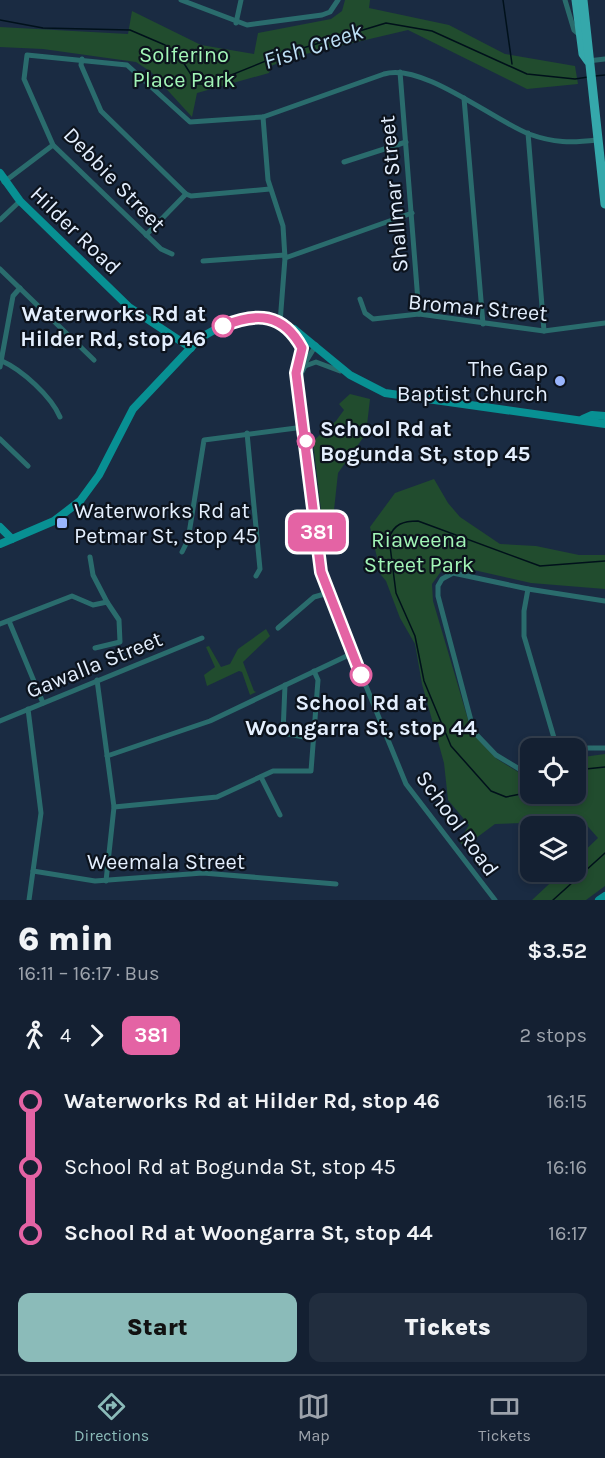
<!DOCTYPE html>
<html lang="en">
<head>
<meta charset="utf-8">
<style>
	:root { --surface:#142032; --page:#212d3e; --text:#f1f3f6; --muted:#9da3ac; --line:#333e4d; --accent:#8bbbb9 }
	body { margin:0; font-family:Karla,sans-serif; background:var(--page); color:var(--text); height:100vh; display:flex; flex-direction:column; font-size:22px; white-space:nowrap }
	* { box-sizing:border-box; margin:0 }
	p { font-size:20px; color:var(--muted) }
	.icon { flex:none; width:33px; height:33px; fill:none; stroke:currentColor; stroke-width:2; stroke-linecap:round; stroke-linejoin:round }
	.map { position:relative; height:900px; overflow:hidden }
	.drawer { display:flex; flex-direction:column; background:var(--surface); flex:1 }
	.drawer>* { flex:none }
	.badge { padding:0 12px; border-radius:9px; font-size:21px; line-height:39px }
	.fabs { position:absolute; left:520px; top:738px; display:grid; gap:12px }
	.fabs a { display:grid; place-items:center; width:66px; height:66px; border-radius:12px; background:var(--surface); box-shadow:0 3px 9px #0003,0 0 0 2px var(--line); font-size:30px }
	.map>.badge { position:absolute; translate:-50% -50%; box-shadow:0 0 0 3px #fff }
	.legs { display:flex; align-items:center; gap:9px; height:66px; padding:0 18px; font-size:20px }
	.legs p { margin-inline-start:auto }
	.head { display:flex; align-items:center; justify-content:space-between; height:102px; padding:0 18px }
	h1 { font-size:33px; font-weight:800; line-height:45px }
	.primary-button { display:flex; gap:12px; margin-top:auto; padding:12px 18px }
	.primary-button a { flex:1; height:69px; border-radius:12px; background:var(--accent); color:#111; font-size:24px; font-weight:800; line-height:69px; text-align:center }
	.primary-button a+a { background:var(--page); color:var(--text) }
	ul { padding:0 18px; list-style:none }
	li { display:flex; align-items:center; gap:21px; height:66px; font-size:22px }
	li i { display:grid; place-items:center; width:9px; height:100%; margin:0 8px; background:currentColor }
	li i::after { content:''; width:15px; height:15px; margin:-8px; border:4px solid; border-radius:50%; background:var(--surface) }
	li p { margin-inline-start:auto }
	li:first-child i { background:linear-gradient(#0000 50%,currentColor 0) }
	li:last-child i { background:linear-gradient(currentColor 50%,#0000 0) }
	.menu { display:flex; justify-content:space-around; align-items:center; height:84px; border-top:2px solid var(--line); background:var(--surface); font-size:16px; color:var(--muted) }
	.menu a { display:grid; justify-items:center; gap:3px }
	.menu .current { color:var(--accent) }
	.map>svg:first-child { display:block }
</style>
</head>
<body>
<div class="map">
<svg width="605" height="900" viewBox="0 0 605 900">
	<rect width="100%" height="100%" fill="#1a2b42"/>
	<g fill="#214c2e">
		<polygon points="345,0 370,0 369,8 449,25 505,54 575,66 578,84 527,89 408,30 293,57 271,66 269,73 197,93 192,117 151,72 136,62 43,49 0,47 0,27 128,34 132,11 201,45 254,54 258,33 331,19 342,11"/>
		<polygon points="350,394 370,399 367,425 370,428 338,473 334,510 321,510 313,441 336,421 344,410 339,404"/>
		<polygon points="434,479 448,503 460,517 500,544 536,546 579,555 605,555 605,589 531,583 456,566 442,570 432,584 433,601 472,733 497,759 523,775 531,774 531,794 576,794 576,758 605,754 605,886 586,900 532,900 562,872 576,872 576,859 598,838 583,821 495,824 464,847 459,841 469,825 448,800 444,763 422,684 415,644 400,618 386,581 381,575 370,527 395,493"/>
		<polygon points="266,629 270,636 243,662 254,691 256,692 250,695 242,672 239,671 207,686 204,675 215,667 206,647 209,646 221,667 230,664 238,649"/>
	</g>
	<g fill="none" stroke-linecap="round" stroke-linejoin="round">
		<g stroke="#00111b" stroke-width="1.5">
			<polyline points="503,0 512,64"/>
			<polyline points="0,20 43,28 130,30 165,45 178,54 197,84 209,84 283,54 386,23 432,31 527,74 575,79 588,77"/>
			<polyline points="595,76 605,75"/>
			<polyline points="576,770 605,767"/>
			<path d="M531 792 506 797 491 791 451 746 424 681 415 636 396 593 389 538C394 524 403 521 418 521L540 566 605 561"/>
			<polyline points="553,900 605,853"/>
		</g>
		<g stroke="#2a6c6d" stroke-width="5">
			<polyline points="181,0 247,25 322,15 330,12 338,0"/>
			<polyline points="565,0 574,30 581,36"/>
			<polyline points="236,23 241,0"/>
			<polyline points="82,59 81,65 101,111 186,194 191,196 270,189"/>
			<polyline points="588,61 605,59"/>
			<polyline points="400,72 419,314"/>
			<polyline points="464,98 483,324"/>
			<polyline points="263,117 268,180 283,226 285,258 280,323"/>
			<polyline points="528,133 544,331"/>
			<polyline points="344,162 406,142"/>
			<polyline points="4,182 53,145"/>
			<polyline points="0,220 20,201"/>
			<polyline points="146,235 186,194"/>
			<path d="M172 254 161 249 53 145 24 79 27 55 127 65 190 122 263 117 384 74C422 62 493 120 529 134 554 143 571 143 597 140"/>
			<polyline points="285,258 412,213"/>
			<polyline points="203,261 285,255"/>
			<polyline points="0,269 94,360"/>
			<polyline points="360,299 365,313 373,319 419,314 544,331 605,323"/>
			<polyline points="287,326 301,346 302,353"/>
			<polyline points="310,341 299,358 296,371 324,583 406,784 495,900"/>
			<path d="M2 361C22 370 51 396 60 417"/>
			<polyline points="0,367 13,296 20,288"/>
			<polyline points="302,368 316,345"/>
			<polyline points="300,376 305,366 316,362 340,371"/>
			<polyline points="247,433 260,569 256,576"/>
			<polyline points="0,439 28,466"/>
			<polyline points="182,552 188,540 204,440 304,427"/>
			<polyline points="90,557 93,575 107,602"/>
			<polyline points="528,589 524,611 524,636 557,748"/>
			<polyline points="9,621 43,703"/>
			<polyline points="0,624 72,596 93,605 107,602 119,620 120,642 95,648"/>
			<polyline points="278,628 314,597 328,593"/>
			<polyline points="97,680 114,807 106,881"/>
			<polyline points="285,685 283,733 314,739"/>
			<polyline points="28,709 41,813 29,900"/>
			<polyline points="0,721 202,638"/>
			<polyline points="576,753 588,748 605,748"/>
			<polyline points="107,756 210,721 353,653"/>
			<polyline points="531,769 521,770 496,755 474,732 438,596 438,586 442,579 453,573 528,589 605,601"/>
			<polyline points="261,777 280,815"/>
			<polyline points="114,807 217,797 273,771 311,771 318,680 314,671"/>
			<polyline points="33,871 95,881 203,873 336,884"/>
		</g>
		<g stroke="#089093" stroke-width="8">
			<polyline points="0,173 20,201 129,307 191,348"/>
			<polyline points="583,419 592,415 605,416"/>
			<polyline points="0,527 12,539"/>
			<polyline points="0,544 54,521 80,501 99,475 133,409 200,338 216,329 243,319 267,319 294,329 350,375 385,393 605,424"/>
			<polyline points="599,900 605,896"/>
		</g>
		<g stroke="#35a8ab" stroke-width="9">
			<polyline points="576,0 583,54 588,61"/>
			<polyline points="583,0 605,204"/>
		</g>
	</g>
	<g fill="none" stroke-linecap="round" stroke-linejoin="round">
		<g stroke="#fff" stroke-width="14">
			<path id="line-1" d="M223 326C257 312 283 313 302 348L296 373 321 572 361 675"/>
		</g>
		<use href="#line-1" stroke="#e463a4" stroke-width="9"/>
	</g>
	<g fill="#fff" stroke="#e463a4" stroke-width="3">
		<circle cx="223" cy="326" r="10"/>
		<circle cx="306" cy="441" r="8"/>
		<circle cx="361" cy="675" r="10"/>
	</g>
	<g fill="#99b5fd" stroke="#0c131d" stroke-width="2">
		<circle cx="560" cy="381" r="6"/>
		<rect x="56" y="517" width="12" height="12" rx="3"/>
	</g>
	<g text-anchor="middle" stroke-width="4.5" stroke-linejoin="round" paint-order="stroke">
		<g font-size="22" fill="#a2f5b7" stroke="#0c131d">
			<text x="184" y="62">Solferino<tspan x="184" dy="25">Place Park</tspan></text>
			<text x="419" y="547">Riaweena<tspan x="419" dy="25">Street Park</tspan></text>
		</g>
		<g font-size="22" fill="#e4effe" stroke="#0c131d">
			<text transform="translate(115 179) rotate(46)" y="8">Debbie Street</text>
			<text transform="translate(393 194) rotate(-95)" y="8">Shallmar Street</text>
			<text transform="translate(76 230) rotate(44)" y="8">Hilder Road</text>
			<text transform="translate(478 307) rotate(5)" y="8">Bromar Street</text>
			<text transform="translate(94 664) rotate(-22)" y="8">Gawalla Street</text>
			<text transform="translate(458 823) rotate(54)" y="8">School Road</text>
			<text x="166" y="869">Weemala Street</text>
		</g>
		<g font-size="22" font-weight="bold" fill="#e4effe" stroke="#0c131d" text-anchor="end">
			<text x="206" y="321">Waterworks Rd at<tspan x="206" dy="25">Hilder Rd, stop 46</tspan></text>
			<text x="320" y="436" text-anchor="start">School Rd at<tspan x="320" dy="25">Bogunda St, stop 45</tspan></text>
			<text x="361" y="710" text-anchor="middle">School Rd at<tspan x="361" dy="25">Woongarra St, stop 44</tspan></text>
		</g>
		<g font-size="22" fill="#e4effe" stroke="#0c131d" text-anchor="end">
			<text x="548" y="376">The Gap<tspan x="548" dy="25">Baptist Church</tspan></text>
			<text x="74" y="518" text-anchor="start">Waterworks Rd at<tspan x="74" dy="25">Petmar St, stop 45</tspan></text>
		</g>
		<g font-size="24" font-style="italic" fill="#bde0f5" stroke="#0c131d">
			<text transform="translate(313 46) rotate(-18)" y="8">Fish Creek</text>
		</g>
	</g>
</svg>
<div class="fabs">
<a><svg class="icon" aria-label="locate" viewBox="0 0 24 24"><circle cx="12" cy="12" r="6"/><path d="M12 2v4M12 18v4M2 12h4M18 12h4"/></svg></a>
<a><svg class="icon" aria-label="layers" viewBox="0 0 24 24"><path d="M12 4l9 5-9 5-9-5zM3 14l9 5 9-5"/></svg></a>
</div>
<b class="badge" style="left:317px;top:532px;background:#e463a4;color:#fff">381</b>
</div>
<section class="drawer">
<div class="head"><div><h1>6 min</h1><p>16:11 – 16:17 · Bus</p></div><b>$3.52</b></div>
<div class="legs"><svg class="icon" aria-label="walk" viewBox="0 0 24 24"><circle cx="13" cy="4" r="2"/><path d="M13 8l-2 6 4 7M11 14l-3 7M7 12l3-4h3l4 4"/></svg>4<svg class="icon" aria-label="forward" viewBox="0 0 24 24"><path d="M9 5l7 7-7 7"/></svg><b class="badge" style="background:#e463a4;color:#fff">381</b><p>2 stops</p></div>
<ul>
<li><i style="color:#e463a4"></i><b>Waterworks Rd at Hilder Rd, stop 46</b><p>16:15</p></li>
<li><i style="color:#e463a4"></i><span>School Rd at Bogunda St, stop 45</span><p>16:16</p></li>
<li><i style="color:#e463a4"></i><b>School Rd at Woongarra St, stop 44</b><p>16:17</p></li>
</ul>
<div class="primary-button"><a>Start</a><a>Tickets</a></div>
</section>
<nav class="menu">
<a class="current"><svg class="icon" aria-label="directions" viewBox="0 0 24 24"><path d="M12 3l9 9-9 9-9-9zM9 14v-3h6M13 9l2 2-2 2"/></svg>Directions</a>
<a><svg class="icon" aria-label="map" viewBox="0 0 24 24"><path d="M3 6l6-2 6 2 6-2v14l-6 2-6-2-6 2zM9 4v14M15 6v14"/></svg>Map</a>
<a><svg class="icon" aria-label="tickets" viewBox="0 0 24 24"><path d="M3 7h18v10H3zM15 7v10"/></svg>Tickets</a>
</nav>
</body>
</html>
